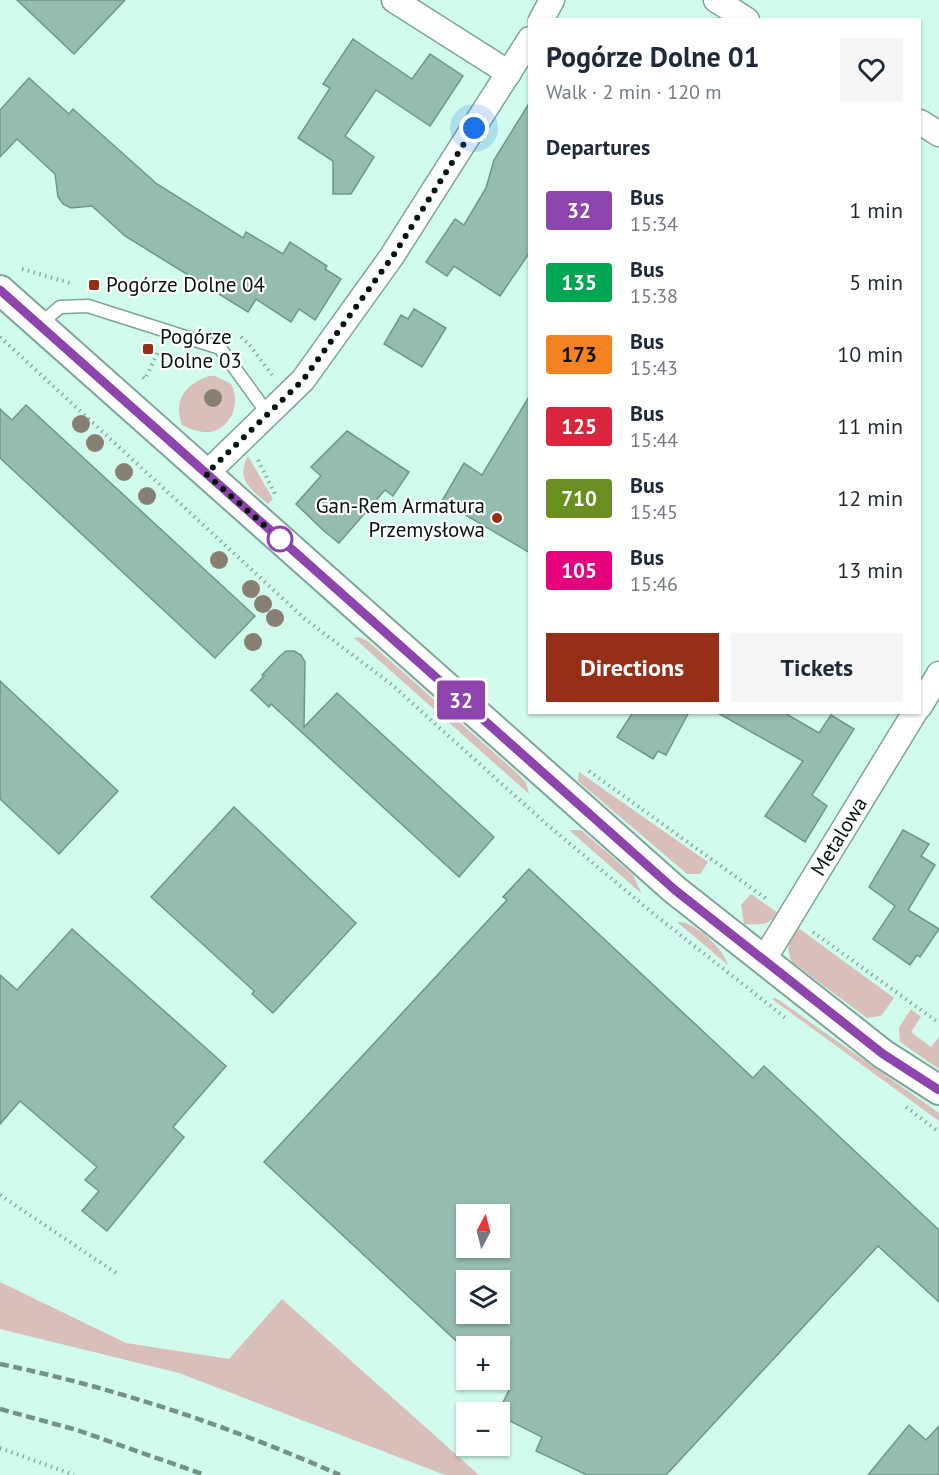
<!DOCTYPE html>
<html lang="en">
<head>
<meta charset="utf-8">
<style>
	:root { --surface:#fff; --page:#f6f6f7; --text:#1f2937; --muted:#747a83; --accent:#972e17 }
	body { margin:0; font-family:"PT Sans",sans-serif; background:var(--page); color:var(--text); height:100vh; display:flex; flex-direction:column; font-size:22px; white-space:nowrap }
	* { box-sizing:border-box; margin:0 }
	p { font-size:20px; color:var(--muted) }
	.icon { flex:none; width:33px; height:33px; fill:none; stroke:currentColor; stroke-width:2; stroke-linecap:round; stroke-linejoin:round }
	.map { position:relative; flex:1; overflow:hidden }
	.sheet { position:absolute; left:528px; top:18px; width:393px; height:696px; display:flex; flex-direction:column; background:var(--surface); border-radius:0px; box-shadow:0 2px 4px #0004 }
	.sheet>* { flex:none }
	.badge { padding:0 12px; border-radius:4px; font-size:21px; line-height:39px }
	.needle { width:39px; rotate:7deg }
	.tools { position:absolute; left:456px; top:1204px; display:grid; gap:12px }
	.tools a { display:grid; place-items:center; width:54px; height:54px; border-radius:0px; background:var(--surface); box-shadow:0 2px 4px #0004; font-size:30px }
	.you { position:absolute; width:30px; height:30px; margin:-15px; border:4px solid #fff; border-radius:50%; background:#1a73e8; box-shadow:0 0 0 9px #1a73e833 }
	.map>.badge { position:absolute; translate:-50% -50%; box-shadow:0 0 0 3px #fff }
	h2 { padding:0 18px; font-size:22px; line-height:54px }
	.round { display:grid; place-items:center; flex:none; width:63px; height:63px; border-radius:0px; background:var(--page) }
	.headline { display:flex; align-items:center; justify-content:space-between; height:102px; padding:0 18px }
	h1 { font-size:28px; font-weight:800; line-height:45px }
	.action { display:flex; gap:12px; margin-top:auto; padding:12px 18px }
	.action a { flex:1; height:69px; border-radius:0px; background:var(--accent); color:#fff; font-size:24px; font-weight:800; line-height:69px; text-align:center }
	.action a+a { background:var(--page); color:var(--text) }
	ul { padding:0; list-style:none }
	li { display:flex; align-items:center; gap:18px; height:72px; padding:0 18px }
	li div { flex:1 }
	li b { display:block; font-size:22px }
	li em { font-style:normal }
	li .badge { min-width:66px; font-weight:700; text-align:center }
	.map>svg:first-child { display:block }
</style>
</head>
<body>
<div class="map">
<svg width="939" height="1475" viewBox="0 0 939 1475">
	<rect width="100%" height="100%" fill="#d1fbed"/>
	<g fill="#d9bfb9">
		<path d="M209 376H215L231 384C241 402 232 428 210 432 200 433 190 429 182 425 173 399 185 385 209 376Z"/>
		<path d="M248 456 273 499 268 504C251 489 235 480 248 456Z"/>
		<polygon points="359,637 369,642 517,773 526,783 529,794 354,638"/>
		<polygon points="579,772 708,862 700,874 687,874 578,781"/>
		<polygon points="569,830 581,830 633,875 642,894"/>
		<path d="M751 894 778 913C770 926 757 925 744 924L741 905Z"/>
		<path d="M677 922C694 920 724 949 728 965Z"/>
		<path d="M797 927 894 998 881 1016 867 1018 792 962C785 949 789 938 797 927Z"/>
		<polygon points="776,998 939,1113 939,1121 772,999"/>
		<polygon points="911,1009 921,1017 911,1032 931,1047 939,1037 939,1069 900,1042 899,1028"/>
		<polygon points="0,1282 126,1343 229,1359 282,1299 479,1475 445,1475 179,1373 0,1329"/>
	</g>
	<g fill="#94bcaf" stroke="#6f9689" stroke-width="1.5" fill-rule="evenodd">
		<polygon points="17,0 125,0 74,54"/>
		<polygon points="353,39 412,79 430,54 463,76 430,126 376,90 345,136 374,157 351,194 333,194 333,161 298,138 330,88 323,84"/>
		<polygon points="29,78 69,114 73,109 157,184 243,238 246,232 283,254 290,242 327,266 325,269 341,279 315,320 299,309 291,322 256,299 248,312 125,236 92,206 71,208 63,204 58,197 55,174 17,139 0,157 0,110"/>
		<polygon points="530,102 530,252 500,296 454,266 447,276 426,262 455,219 464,225 486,188 494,160"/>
		<polygon points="414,309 446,328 422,367 384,344 401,315 408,319"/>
		<polygon points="530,395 530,553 442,501 464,463 482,475"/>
		<polygon points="26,405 255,616 215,658 0,458 0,409 12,420"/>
		<polygon points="347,431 409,472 393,496 385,490 339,543 324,531 296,504 321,476 311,467"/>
		<polygon points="286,651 294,651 301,655 305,662 304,727 337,693 494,837 459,877 271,704 269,707 251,690 264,676 262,675 280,656"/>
		<polygon points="0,681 118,791 59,854 0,799"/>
		<polygon points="633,712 689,712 666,755 658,751 653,759 617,737"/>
		<polygon points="716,712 783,712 819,733 831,715 854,729 812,795 827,806 805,842 765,816 803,761"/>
		<polygon points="234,807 356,923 273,1013 252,994 254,991 151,897"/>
		<polygon points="903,830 929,844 921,856 935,865 908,910 939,929 920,957 917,955 910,965 873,939 895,906 869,887"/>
		<path d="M529 869 753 1078 764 1066 939 1230V1302L878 1246 666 1475H587L536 1451 542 1437 500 1416 498 1413 509 1390 499 1380 500 1347H466V1350L264 1162 507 900 503 897ZM466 1215H500V1248H466ZM466 1281H500V1314H466Z"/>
		<polygon points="72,929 226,1066 173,1127 184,1137 107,1231 82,1211 99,1191 85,1180 97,1167 20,1101 0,1124 0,975 17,990"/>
		<polygon points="909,1425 926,1440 939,1426 939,1475 868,1475"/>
	</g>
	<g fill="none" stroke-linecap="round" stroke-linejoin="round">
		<g stroke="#7da597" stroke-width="15">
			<polyline id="service" points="39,325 60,307 88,306 220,348 268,414"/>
		</g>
		<g stroke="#7da597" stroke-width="27">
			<g id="minor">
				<polyline points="394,0 509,73"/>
				<polyline points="716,0 747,20"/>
				<polyline points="541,20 552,0"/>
				<polyline points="920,122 939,134"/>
				<polyline points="206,474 303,380 392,256 530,39"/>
				<polyline points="920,706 939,674"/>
				<path id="s1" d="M763 961 915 712"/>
			</g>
		</g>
		<g stroke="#7da597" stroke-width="32">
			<polyline id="tertiary" points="0,290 675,890 883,1054 939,1090"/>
		</g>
		<g stroke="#8aaa9f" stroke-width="4" stroke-dasharray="1.5 4.5" stroke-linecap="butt">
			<polyline points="22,269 70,283"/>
			<polyline points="0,337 305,619 391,684 544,822 655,915 787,1019"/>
			<polyline points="241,337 248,343 272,375"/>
			<polyline points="143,377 145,379 159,350"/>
			<polyline points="258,460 276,496"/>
			<polyline points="589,771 768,900"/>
			<polyline points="813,932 939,1023"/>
			<polyline points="906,1107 939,1132"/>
			<polyline points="0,1195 119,1275"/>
			<polyline points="0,1448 74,1475"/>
		</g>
		<use href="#service" stroke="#fff" stroke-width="12"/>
		<use href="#minor" stroke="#fff" stroke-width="24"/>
		<use href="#tertiary" stroke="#fff" stroke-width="28"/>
		<g stroke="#739187" stroke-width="4.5" stroke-dasharray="9 4.5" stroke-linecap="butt">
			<path d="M0 1364C117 1388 231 1427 340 1475"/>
			<polyline points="0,1409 77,1430 205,1475"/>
		</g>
	</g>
	<g fill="#877f72">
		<circle cx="213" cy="398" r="9"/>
		<circle cx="81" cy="424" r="9"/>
		<circle cx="95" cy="443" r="9"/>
		<circle cx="124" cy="472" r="9"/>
		<circle cx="147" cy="496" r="9"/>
		<circle cx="219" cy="560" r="9"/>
		<circle cx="251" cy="589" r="9"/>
		<circle cx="263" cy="604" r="9"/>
		<circle cx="275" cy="618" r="9"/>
		<circle cx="253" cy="642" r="9"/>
	</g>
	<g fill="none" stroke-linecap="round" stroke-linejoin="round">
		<g stroke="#fff" stroke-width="14">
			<polyline id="line" points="0,290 675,890 883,1054 939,1090"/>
		</g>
		<use href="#line" stroke="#8e44ad" stroke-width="9"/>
		<polyline stroke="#05140f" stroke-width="6" stroke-dasharray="0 10.8" points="280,539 206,474 303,380 393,256 474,128"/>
	</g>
	<g fill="#972e17" stroke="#fff" stroke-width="2">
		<rect x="88" y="279" width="12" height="12" rx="3"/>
		<rect x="142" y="343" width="12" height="12" rx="3"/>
		<circle cx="497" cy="518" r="6"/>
	</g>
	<circle fill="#fff" stroke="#8e44ad" stroke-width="3" cx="280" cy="539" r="12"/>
	<g text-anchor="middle" stroke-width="4.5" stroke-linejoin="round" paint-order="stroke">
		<g font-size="21" fill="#05140f" stroke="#fff" text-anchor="start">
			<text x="106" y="292">Pogórze Dolne 04</text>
			<text x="160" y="344">Pogórze<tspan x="160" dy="24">Dolne 03</tspan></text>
			<text x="485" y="513" text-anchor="end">Gan-Rem Armatura<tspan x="485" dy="24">Przemysłowa</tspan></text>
		</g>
		<g font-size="21" fill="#05140f" stroke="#fff">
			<text dy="7" stroke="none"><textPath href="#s1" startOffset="146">Metalowa</textPath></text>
		</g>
	</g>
</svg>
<div class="tools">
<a><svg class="needle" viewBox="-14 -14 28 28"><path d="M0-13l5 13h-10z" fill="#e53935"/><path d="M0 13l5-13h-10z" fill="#747a83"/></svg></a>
<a><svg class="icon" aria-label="layers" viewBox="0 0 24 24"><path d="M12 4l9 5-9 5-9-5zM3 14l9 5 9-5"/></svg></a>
<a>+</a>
<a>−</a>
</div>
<div class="you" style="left:474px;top:128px"></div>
<b class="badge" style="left:461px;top:700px;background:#8e44ad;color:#fff">32</b>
<section class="sheet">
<div class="headline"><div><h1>Pogórze Dolne 01</h1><p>Walk · 2 min · 120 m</p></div><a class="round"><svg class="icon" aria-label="heart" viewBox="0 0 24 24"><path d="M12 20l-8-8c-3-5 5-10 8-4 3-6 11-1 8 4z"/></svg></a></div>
<h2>Departures</h2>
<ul>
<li><span class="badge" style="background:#8e44ad;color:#fff">32</span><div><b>Bus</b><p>15:34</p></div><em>1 min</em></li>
<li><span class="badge" style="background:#00a651;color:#fff">135</span><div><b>Bus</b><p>15:38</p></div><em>5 min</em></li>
<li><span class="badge" style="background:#f58220;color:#111">173</span><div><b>Bus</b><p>15:43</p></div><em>10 min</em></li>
<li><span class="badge" style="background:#d7263d;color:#fff">125</span><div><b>Bus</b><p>15:44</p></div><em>11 min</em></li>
<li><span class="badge" style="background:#6b8e23;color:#fff">710</span><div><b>Bus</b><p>15:45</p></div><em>12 min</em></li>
<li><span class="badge" style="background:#e6007e;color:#fff">105</span><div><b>Bus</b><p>15:46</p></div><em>13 min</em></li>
</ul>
<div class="action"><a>Directions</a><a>Tickets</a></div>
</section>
</div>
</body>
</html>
